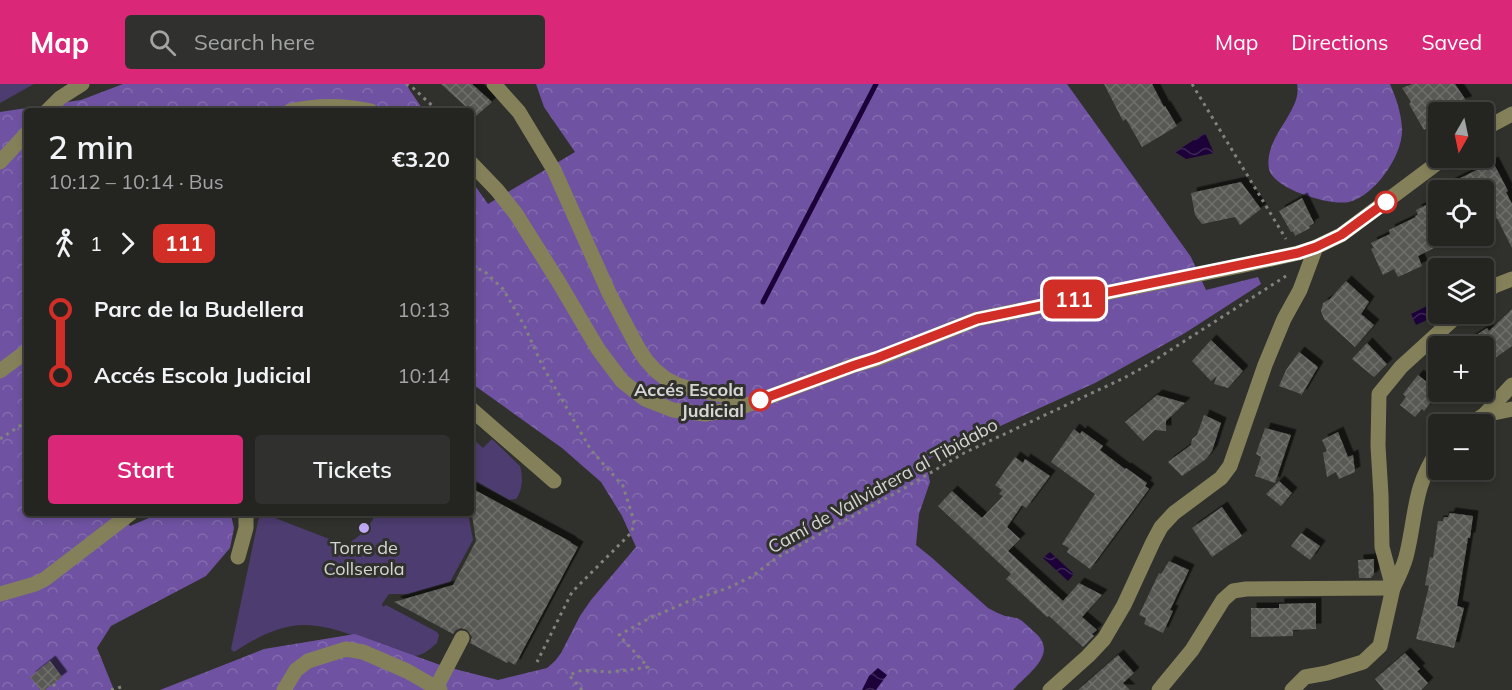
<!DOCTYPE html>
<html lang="en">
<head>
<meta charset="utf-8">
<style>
	:root { --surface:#242421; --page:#30302e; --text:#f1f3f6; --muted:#a3a4a5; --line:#41413f; --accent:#db2777 }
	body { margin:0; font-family:Mulish,sans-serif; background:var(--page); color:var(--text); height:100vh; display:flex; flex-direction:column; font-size:22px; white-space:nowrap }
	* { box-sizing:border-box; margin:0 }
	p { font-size:20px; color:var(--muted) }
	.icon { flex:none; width:33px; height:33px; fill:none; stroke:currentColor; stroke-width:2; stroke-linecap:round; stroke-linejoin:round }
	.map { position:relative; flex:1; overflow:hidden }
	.drawer { position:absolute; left:24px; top:24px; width:450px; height:408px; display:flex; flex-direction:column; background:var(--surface); border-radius:6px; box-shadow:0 3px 9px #0003,0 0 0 2px var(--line) }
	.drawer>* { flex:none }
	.badge { padding:0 12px; border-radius:9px; font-size:21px; line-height:39px }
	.needle { width:39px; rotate:189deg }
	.controls { position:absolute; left:1428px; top:18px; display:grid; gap:12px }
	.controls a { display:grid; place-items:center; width:66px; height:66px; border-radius:6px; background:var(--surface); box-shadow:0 3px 9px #0003,0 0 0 2px var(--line); font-size:30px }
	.map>.badge { position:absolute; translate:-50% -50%; box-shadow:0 0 0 3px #fff }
	.legs { display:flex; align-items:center; gap:9px; height:66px; padding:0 24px; font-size:20px }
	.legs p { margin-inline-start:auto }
	.summary { display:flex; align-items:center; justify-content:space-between; height:102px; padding:0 24px }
	h1 { font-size:33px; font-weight:600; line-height:45px }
	.action { display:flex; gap:12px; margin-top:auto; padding:12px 24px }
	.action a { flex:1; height:69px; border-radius:6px; background:var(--accent); color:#fff; font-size:24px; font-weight:600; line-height:69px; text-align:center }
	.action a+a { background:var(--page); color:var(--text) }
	ul { padding:0 24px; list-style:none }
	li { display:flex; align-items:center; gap:21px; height:66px; font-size:22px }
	li i { display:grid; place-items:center; width:9px; height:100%; margin:0 8px; background:currentColor }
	li i::after { content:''; width:15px; height:15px; margin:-8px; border:4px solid; border-radius:50%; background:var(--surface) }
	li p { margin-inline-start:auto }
	li:first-child i { background:linear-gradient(#0000 50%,currentColor 0) }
	li:last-child i { background:linear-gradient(currentColor 50%,#0000 0) }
	header { display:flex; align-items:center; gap:36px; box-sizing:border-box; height:84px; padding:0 30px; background:var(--accent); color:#fff }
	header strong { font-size:28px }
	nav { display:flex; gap:33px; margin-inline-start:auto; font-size:21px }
	.search { width:420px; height:54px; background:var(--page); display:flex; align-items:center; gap:15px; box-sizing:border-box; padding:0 21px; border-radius:6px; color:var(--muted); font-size:22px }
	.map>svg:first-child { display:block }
</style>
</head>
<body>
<header>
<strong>Map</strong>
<div class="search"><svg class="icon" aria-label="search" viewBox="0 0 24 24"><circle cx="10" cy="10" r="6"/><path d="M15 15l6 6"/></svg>Search here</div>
<nav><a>Map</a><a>Directions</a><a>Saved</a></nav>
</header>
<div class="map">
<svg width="1512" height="606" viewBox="0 0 1512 606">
	<defs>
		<pattern id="forest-crowns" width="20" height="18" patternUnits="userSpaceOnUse" patternTransform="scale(1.5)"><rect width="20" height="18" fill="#6f53a2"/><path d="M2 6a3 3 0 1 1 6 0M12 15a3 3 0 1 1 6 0" fill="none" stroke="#836bae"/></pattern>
		<pattern id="water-waves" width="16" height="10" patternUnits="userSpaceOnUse" patternTransform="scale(1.5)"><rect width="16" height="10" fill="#1c0239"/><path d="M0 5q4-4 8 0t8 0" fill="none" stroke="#3c2655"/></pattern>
		<pattern id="building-cross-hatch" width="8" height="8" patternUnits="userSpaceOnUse" patternTransform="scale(1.5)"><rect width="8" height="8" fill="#585854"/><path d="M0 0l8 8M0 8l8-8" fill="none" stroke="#6f6f6c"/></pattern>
		<filter id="shadow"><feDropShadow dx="5.5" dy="-5.5" stdDeviation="0" flood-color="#0009"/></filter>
	</defs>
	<rect width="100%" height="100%" fill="#30302c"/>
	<g fill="#4d3c6f">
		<polygon points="0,0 34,0 0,19"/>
		<path d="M471 353 483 364 492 355 520 382C523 392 523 406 516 415L509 416 471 394Z"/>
		<path d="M262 429 345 461C359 454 370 443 376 429H468L473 456 450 498 408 510H389L382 520 383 523 386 521 437 548 439 551 437 559C430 565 423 572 413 572 405 573 394 567 387 564 360 555 331 540 302 541 277 542 254 555 234 568L231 565 258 437Z"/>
	</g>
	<g fill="url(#forest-crowns)">
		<polygon points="123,0 407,0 409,5 424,27 27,27 27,429 120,429 130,442 156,431 231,431 234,444 230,464 206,492 111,542 97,564 114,606 0,606 0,28 81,16"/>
		<path d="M536 0H1067L1191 173 1206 206 1258 193 1261 200 1185 249 1095 299 932 373 921 382 928 389 930 398 919 430 916 461 931 473 988 524C994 527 999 530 1005 532 1010 533 1014 533 1019 535 1024 538 1029 543 1033 547 1061 569 1028 589 1013 606H160L264 565 355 550 443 582 498 596 547 584 555 577 561 569 580 532 591 516 636 463 622 432 601 398 562 364 471 299V96L488 120 575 68 544 23Z"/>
		<path d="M1297 0H1390C1396 14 1401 28 1402 44 1404 70 1375 112 1349 118 1330 122 1273 105 1269 85 1263 53 1303 27 1297 0Z"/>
	</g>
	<g fill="url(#water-waves)">
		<polygon points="1205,49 1214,69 1186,75 1175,68"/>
		<polygon points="1435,218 1438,226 1438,230 1440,230 1416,241 1411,230"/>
		<polygon points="1050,468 1074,490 1068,497 1043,474"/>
		<polygon points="878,584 887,591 876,606 862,606 869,592"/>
	</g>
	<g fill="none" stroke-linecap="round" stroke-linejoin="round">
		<polyline stroke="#1c0239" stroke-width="5" points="763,218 876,0"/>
	</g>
	<g fill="url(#building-cross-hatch)" filter="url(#shadow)">
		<polygon points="441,0 472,0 492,18 476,32"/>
		<polygon points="1104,0 1152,0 1164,23 1165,22 1177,42 1142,63 1126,35 1123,37"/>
		<polygon points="1412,0 1455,0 1467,18 1438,25 1438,37 1424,46 1409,20 1411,18 1402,4"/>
		<polygon points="1493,78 1508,107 1506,108 1512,120 1512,164 1497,134 1484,140 1484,106 1436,106"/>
		<polygon points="1241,98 1261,125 1240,141 1235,133 1202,140 1195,131 1191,109"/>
		<polygon points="1302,114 1314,139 1309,142 1310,144 1295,152 1293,147 1291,148 1279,127"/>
		<polygon points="1438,115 1438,162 1418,172 1422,182 1398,193 1394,185 1383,191 1371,165 1374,164 1371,159 1390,150 1389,146 1416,133 1415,132 1418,131 1416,126"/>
		<polygon points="1346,197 1369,218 1361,230 1374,241 1355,263 1324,235 1321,227 1323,219 1330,215"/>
		<polygon points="1512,225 1512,262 1484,282 1484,262 1460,262 1487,244 1489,247"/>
		<polygon points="1211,256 1243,287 1228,304 1214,300 1217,292 1211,297 1192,277"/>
		<polygon points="1367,259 1387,280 1374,293 1352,275"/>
		<polygon points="1299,268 1318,283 1301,312 1301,310 1279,302 1286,286"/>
		<polygon points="1418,291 1439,308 1424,327 1422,325 1415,333 1400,321 1406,313 1403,310"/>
		<polygon points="1157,311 1185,319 1166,337 1166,347 1155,346 1143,357 1125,338"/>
		<polygon points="1204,331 1221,339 1212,367 1206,375 1182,392 1168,378 1191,361 1192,355 1197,351"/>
		<polygon points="1265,344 1291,351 1275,399 1255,392 1261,373 1256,370"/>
		<polygon points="1074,345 1080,350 1082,347 1103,362 1100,366 1125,385 1126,384 1147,399 1145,402 1149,405 1090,485 1067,468 1069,464 1062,460 1095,410 1051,378"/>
		<polygon points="1338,348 1348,373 1353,371 1355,388 1339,395 1336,388 1327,393 1323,369 1327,367 1322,356"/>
		<polygon points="1015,373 1023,379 1025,375 1050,392 1026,424 1022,421 1007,443 1020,455 1008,467 1063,517 1079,499 1102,511 1082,533 1097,546 1092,550 1094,552 1083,563 1049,532 1047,533 1006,495 1011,490 938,422 952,407 982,434 1003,412 999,410 1002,406 995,401"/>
		<polygon points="1279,397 1292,409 1281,422 1266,410"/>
		<polygon points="471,404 571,458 571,459 578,463 515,581 508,577 507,579 470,559 472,553 467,546 461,544 456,546 453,550 394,518 453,501 476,457 471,424"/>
		<polygon points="1222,423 1242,452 1212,473 1192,444"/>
		<polygon points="1450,429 1473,432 1470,454 1468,454 1457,522 1464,524 1454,564 1416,555 1429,502 1425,501 1430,473 1433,474 1438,437 1443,437 1444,433 1448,433"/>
		<polygon points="1301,449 1320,462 1310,476 1291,462"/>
		<polygon points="1374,475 1374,490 1371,494 1359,494 1358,476"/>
		<polygon points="1169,477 1189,486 1170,526 1173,527 1163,549 1144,540 1146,534 1139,531 1159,489 1161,490"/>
		<polygon points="1316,519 1316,545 1293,546 1293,552 1251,553 1251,524 1279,524 1279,520"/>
		<polygon points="1405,569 1420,585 1417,587 1428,599 1421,606 1384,606 1375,595"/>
		<polygon points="1118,571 1134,589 1123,599 1130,606 1078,606"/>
		<polygon points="50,577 62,593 45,606 40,606 30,593"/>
	</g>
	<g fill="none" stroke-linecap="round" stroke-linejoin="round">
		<g stroke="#82827f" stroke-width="3" stroke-dasharray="3 4.5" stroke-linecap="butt">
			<polyline points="406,0 413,4 438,27"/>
			<polyline points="1192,0 1286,155"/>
			<polyline points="471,184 483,186 503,205 524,241 542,281 591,366 623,402 634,437 632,448 572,508 537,578"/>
			<polyline points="0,355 27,337"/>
			<polyline points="53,600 58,606"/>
			<polyline points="111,606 121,603"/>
			<polyline points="582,606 569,591 582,586 609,588 628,586 648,583 619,551 648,535 689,517 728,504 751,493 778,473 903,405 964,369 1124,294 1144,283 1286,192"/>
		</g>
		<g stroke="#84815a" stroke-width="15">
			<polyline points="494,0 519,28 554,86 609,209 638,264 646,276 655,286 666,295 678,301 691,305 727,312 739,324"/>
			<polyline points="47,27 60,14 82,0"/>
			<path d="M290 27C317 21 344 21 371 27"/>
			<polyline points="1484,45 1512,30"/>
			<polyline points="0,78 27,49"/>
			<polyline points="471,79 497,106 516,130 558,197 598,265 622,297 645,315 673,326 705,330 739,324 855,281 877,275 977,235 1240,182 1298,169 1316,163 1341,151 1444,74"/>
			<polyline points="1484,209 1494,202 1512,195"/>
			<polyline points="0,287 27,267"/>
			<polyline points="471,325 554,397"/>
			<polyline points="1484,331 1512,325"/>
			<polyline points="1470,340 1484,331 1512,301"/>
			<polyline points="238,473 246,444 246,431 245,429"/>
			<path d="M1393 504C1398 494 1403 484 1406 473 1416 434 1413 402 1438 367"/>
			<polyline points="0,510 35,500 45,495 131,429"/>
			<polyline points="436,604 462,554"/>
			<polyline points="284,606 296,586 308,577 346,565 363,568 407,587 440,606"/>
			<polyline points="1050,606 1088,572 1104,555 1124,521 1153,458 1161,443 1174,429 1221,394 1230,382 1265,281 1284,235 1300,206 1316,163"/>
			<polyline points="1159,606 1192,566 1223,516 1233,507 1246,505 1393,504"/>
			<polyline points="1292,606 1305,593 1327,589 1363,578 1380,562 1393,504 1382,463 1381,411 1378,362 1379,310 1401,283 1459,230"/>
		</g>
	</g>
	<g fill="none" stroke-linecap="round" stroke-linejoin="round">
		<g stroke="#fff" stroke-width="14">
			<polyline id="line-1" points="760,316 855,281 877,274 977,235 1298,169 1316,163 1341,151 1386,118"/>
		</g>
		<use href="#line-1" stroke="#d02e26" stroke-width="9"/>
	</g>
	<g fill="#fff" stroke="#d02e26" stroke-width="3">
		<circle cx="1386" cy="118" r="10"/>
		<circle cx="760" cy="316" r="10"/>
	</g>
	<circle fill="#c0a8f4" stroke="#30302c" stroke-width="2" cx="364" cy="444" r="6"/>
	<g text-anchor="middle" stroke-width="6" stroke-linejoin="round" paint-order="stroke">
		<g font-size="18" font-weight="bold" fill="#d5d5d3" stroke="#30302c" text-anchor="end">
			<text x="744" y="312">Accés Escola<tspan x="744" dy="21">Judicial</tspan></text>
		</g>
		<g font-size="18" fill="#d5d5d3" stroke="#30302c">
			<text transform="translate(883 402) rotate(-29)" y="6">Camí de Vallvidrera al Tibidabo</text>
		</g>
		<g font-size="18" fill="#d5d5d3" stroke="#30302c">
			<text x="364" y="470">Torre de<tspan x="364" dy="21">Collserola</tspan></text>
		</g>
	</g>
</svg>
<div class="controls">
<a><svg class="needle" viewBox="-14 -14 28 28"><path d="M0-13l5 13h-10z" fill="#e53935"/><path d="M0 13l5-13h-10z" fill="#a3a4a5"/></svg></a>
<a><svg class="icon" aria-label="locate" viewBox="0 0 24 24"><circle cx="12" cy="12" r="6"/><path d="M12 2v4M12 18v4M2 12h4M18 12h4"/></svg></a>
<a><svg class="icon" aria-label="layers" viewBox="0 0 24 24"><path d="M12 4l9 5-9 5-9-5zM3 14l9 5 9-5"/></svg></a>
<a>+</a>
<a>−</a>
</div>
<b class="badge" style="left:1074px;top:215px;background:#d02e26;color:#fff">111</b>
<section class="drawer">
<div class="summary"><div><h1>2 min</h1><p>10:12 – 10:14 · Bus</p></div><b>€3.20</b></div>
<div class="legs"><svg class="icon" aria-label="walk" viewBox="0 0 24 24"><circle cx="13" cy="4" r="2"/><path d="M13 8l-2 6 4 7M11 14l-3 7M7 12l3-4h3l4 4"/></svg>1<svg class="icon" aria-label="forward" viewBox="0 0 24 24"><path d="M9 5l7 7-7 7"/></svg><b class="badge" style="background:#d02e26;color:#fff">111</b></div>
<ul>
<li><i style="color:#d02e26"></i><b>Parc de la Budellera</b><p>10:13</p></li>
<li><i style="color:#d02e26"></i><b>Accés Escola Judicial</b><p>10:14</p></li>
</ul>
<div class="action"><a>Start</a><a>Tickets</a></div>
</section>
</div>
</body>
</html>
